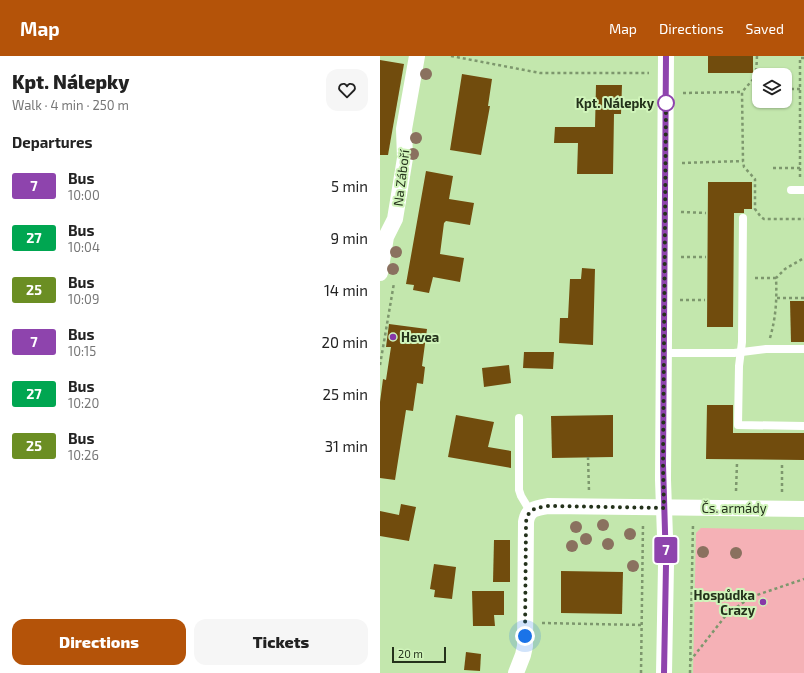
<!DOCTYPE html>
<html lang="en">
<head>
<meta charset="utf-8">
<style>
	:root { --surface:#fff; --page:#f6f6f6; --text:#222; --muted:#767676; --accent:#b45309 }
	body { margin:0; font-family:"Exo 2",sans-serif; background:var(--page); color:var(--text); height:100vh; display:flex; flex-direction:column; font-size:15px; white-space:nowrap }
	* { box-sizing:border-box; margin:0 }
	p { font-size:13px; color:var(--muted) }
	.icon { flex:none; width:22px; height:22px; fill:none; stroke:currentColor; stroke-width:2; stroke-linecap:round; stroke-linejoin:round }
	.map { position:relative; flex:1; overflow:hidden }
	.details { display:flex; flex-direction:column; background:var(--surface); width:380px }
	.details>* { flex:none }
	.badge { padding:0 8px; border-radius:3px; font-size:14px; line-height:26px }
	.buttons { position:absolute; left:372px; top:12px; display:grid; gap:8px }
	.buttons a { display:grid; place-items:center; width:40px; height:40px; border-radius:8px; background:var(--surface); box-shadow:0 1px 3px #0004; font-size:20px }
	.scale { position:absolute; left:12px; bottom:10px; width:54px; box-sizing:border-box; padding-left:4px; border:2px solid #24321b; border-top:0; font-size:11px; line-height:14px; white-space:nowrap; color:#24321b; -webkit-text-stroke:3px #d0f4ba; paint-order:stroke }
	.you { position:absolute; width:20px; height:20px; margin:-10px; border:3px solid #fff; border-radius:50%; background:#1a73e8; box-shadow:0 0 0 6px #1a73e833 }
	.map>.badge { position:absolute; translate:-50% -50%; box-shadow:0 0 0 2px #fff }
	h2 { padding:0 12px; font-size:15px; line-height:36px }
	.round { display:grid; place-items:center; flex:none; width:42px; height:42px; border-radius:12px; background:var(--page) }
	.headline { display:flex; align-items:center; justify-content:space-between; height:68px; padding:0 12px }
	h1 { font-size:19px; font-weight:800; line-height:30px }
	.button { display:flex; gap:8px; margin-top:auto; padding:8px 12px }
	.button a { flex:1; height:46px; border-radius:12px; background:var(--accent); color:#fff; font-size:16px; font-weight:800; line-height:46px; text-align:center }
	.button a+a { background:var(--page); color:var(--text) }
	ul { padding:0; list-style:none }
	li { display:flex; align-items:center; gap:12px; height:52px; padding:0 12px }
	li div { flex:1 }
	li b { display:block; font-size:15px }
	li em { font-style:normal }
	li .badge { min-width:44px; font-weight:700; text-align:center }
	header { display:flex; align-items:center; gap:24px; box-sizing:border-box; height:56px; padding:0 20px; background:var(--accent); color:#fff }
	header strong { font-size:19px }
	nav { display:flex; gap:22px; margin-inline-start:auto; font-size:14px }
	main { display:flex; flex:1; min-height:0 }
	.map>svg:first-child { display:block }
</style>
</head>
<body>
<header>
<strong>Map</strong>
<nav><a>Map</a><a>Directions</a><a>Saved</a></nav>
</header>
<main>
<section class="details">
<div class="headline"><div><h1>Kpt. Nálepky</h1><p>Walk · 4 min · 250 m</p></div><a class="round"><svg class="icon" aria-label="heart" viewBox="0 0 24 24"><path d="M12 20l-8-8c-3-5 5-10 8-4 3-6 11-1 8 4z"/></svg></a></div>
<h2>Departures</h2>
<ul>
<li><span class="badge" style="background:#8e44ad;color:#fff">7</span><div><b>Bus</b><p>10:00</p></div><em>5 min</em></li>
<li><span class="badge" style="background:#00a651;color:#fff">27</span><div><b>Bus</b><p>10:04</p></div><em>9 min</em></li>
<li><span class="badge" style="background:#6b8e23;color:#fff">25</span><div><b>Bus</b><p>10:09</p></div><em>14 min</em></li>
<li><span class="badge" style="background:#8e44ad;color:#fff">7</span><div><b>Bus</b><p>10:15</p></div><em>20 min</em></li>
<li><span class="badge" style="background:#00a651;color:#fff">27</span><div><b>Bus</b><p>10:20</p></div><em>25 min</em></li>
<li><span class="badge" style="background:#6b8e23;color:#fff">25</span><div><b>Bus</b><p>10:26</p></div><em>31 min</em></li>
</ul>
<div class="button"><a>Directions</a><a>Tickets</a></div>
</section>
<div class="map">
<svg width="424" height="617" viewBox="0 0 424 617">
	<rect width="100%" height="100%" fill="#c3e7ad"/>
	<polygon fill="#f5b1b6" points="321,472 424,474 424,617 313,617 316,477"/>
	<g fill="#714c0d">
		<rect x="328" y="0" width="45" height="17"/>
		<polygon points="0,4 24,8 8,99 0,99"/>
		<polygon points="82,18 112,23 108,50 110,50 101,99 70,94"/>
		<polygon points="216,29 242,29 241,58 234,58 233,118 197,118 198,87 174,87 175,71 215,71"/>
		<polygon points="46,115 73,120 69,143 94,147 90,169 66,165 64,167 60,198 84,202 80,226 53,221 49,237 33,234 34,229 26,228"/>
		<polygon points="328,126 372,126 372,153 364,153 364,157 354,157 353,271 327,271"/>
		<polygon points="202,212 215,213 213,289 179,287 180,262 188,262 190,223 201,223"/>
		<polygon points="410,245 424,245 424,286 411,286"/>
		<polygon points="9,268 47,273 42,310 45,311 43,328 37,327 33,355 26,354 15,424 0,422 0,346 3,323 6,324 11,291 6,291"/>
		<polygon points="144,296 174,296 173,313 143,312"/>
		<polygon points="129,309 131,327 104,331 102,312"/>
		<polygon points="327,349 353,349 353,377 424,377 424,404 326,403"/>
		<polygon points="76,359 114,366 108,391 131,395 131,412 68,401"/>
		<polygon points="233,359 233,401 172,402 171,360"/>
		<polygon points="21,448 36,451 29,485 0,480 0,455 19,459"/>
		<polygon points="114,484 130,484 130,526 113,526"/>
		<polygon points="54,508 76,511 72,543 54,541 55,534 50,533"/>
		<polygon points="181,515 243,516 242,558 181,557"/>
		<polygon points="92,535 124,535 124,559 114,559 115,570 93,570"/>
		<polygon points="86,596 101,598 100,615 84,614"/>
	</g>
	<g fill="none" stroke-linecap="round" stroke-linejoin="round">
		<g stroke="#7d976d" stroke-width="2.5" stroke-dasharray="3 3" stroke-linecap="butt">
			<polyline points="71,0 160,17 269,17"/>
			<polyline points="377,0 376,20 362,36 363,105 364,111 375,123 375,153 381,161 384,163 424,163"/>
			<polyline points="405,33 420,33"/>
			<polyline points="303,37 362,36"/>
			<polyline points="302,107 363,105"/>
			<polyline points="393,112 420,112"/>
			<polyline points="420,121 420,2 424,2"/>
			<polyline points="301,156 326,157"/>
			<polyline points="301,201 326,201"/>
			<polyline points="375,222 396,222"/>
			<polyline points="397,242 424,242"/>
			<polyline points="300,244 325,244"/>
			<path d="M390 282C396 261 397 243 396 222L405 213 424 202"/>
			<polyline points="0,309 14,227"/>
			<polyline points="208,401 209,435"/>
			<polyline points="356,435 357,407"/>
			<polyline points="402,436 402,406"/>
			<polyline points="162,567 262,569"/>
			<polyline points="310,605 347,558 371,541 424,523"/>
			<polyline points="261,617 263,468"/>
			<polyline points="310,617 313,468"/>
		</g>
		<g stroke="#fff" stroke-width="8">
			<polyline points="411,134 424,134"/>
			<polyline points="363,162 362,286 359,310 358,369 424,370"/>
			<polyline points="284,297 354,297 386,293 424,293"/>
			<polyline points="139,362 139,434 141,440 150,455"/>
		</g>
		<g stroke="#fff" stroke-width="16">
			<polyline points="0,217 6,181 15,163 25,102 24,73 37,0"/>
			<path d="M136 617 143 599 145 590 146 466C148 453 155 452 168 450L424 453"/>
			<polyline points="284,617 286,509 283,424 286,0"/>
		</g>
	</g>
	<g fill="#8a715f">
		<circle cx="46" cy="18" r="6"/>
		<circle cx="36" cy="82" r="6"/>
		<circle cx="33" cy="98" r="6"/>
		<circle cx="16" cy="196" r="6"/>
		<circle cx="13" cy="213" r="6"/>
		<circle cx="223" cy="469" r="6"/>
		<circle cx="196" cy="471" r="6"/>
		<circle cx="250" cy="478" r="6"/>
		<circle cx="206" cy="483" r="6"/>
		<circle cx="228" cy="488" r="6"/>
		<circle cx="192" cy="490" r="6"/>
		<circle cx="323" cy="496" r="6"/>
		<circle cx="356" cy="497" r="6"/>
		<circle cx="253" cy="510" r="6"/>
	</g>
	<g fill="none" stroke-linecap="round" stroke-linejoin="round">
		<g stroke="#fff" stroke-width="9">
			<polyline id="line" points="284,617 286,509 283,408 286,0"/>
		</g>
		<use href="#line" stroke="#8e44ad" stroke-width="6"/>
		<path stroke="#24321b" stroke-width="4" stroke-dasharray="0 7.2" d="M145 580 146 466C148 453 155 452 168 450L284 452 283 408 286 47"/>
	</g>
	<circle fill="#fff" stroke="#8e44ad" stroke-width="2" cx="286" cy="47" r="8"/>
	<g fill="#8738a8" stroke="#d0f4ba" stroke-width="1.5">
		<circle cx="13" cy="281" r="4"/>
		<circle cx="383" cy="546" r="4"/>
	</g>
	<g text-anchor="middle" stroke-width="4" stroke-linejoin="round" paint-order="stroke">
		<g font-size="13" font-weight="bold" fill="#24321b" stroke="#d0f4ba" text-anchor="end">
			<text x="274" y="52">Kpt. Nálepky</text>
		</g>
		<g font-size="13" fill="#24321b" stroke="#d0f4ba">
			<text transform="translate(21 122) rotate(-83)" y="5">Na Záboří</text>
			<text x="354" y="457">Čs. armády</text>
		</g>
		<g font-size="13" font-weight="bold" fill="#24321b" stroke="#d0f4ba" text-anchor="start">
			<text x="21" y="286">Hevea</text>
			<text x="375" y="544" text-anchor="end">Hospůdka<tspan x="375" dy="15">Crazy</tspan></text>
		</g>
	</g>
</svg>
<div class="buttons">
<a><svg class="icon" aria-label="layers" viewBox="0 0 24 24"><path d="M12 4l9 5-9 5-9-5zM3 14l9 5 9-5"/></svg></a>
</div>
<div class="scale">20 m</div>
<div class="you" style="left:145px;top:580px"></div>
<b class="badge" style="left:286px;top:494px;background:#8e44ad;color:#fff">7</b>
</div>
</main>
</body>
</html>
